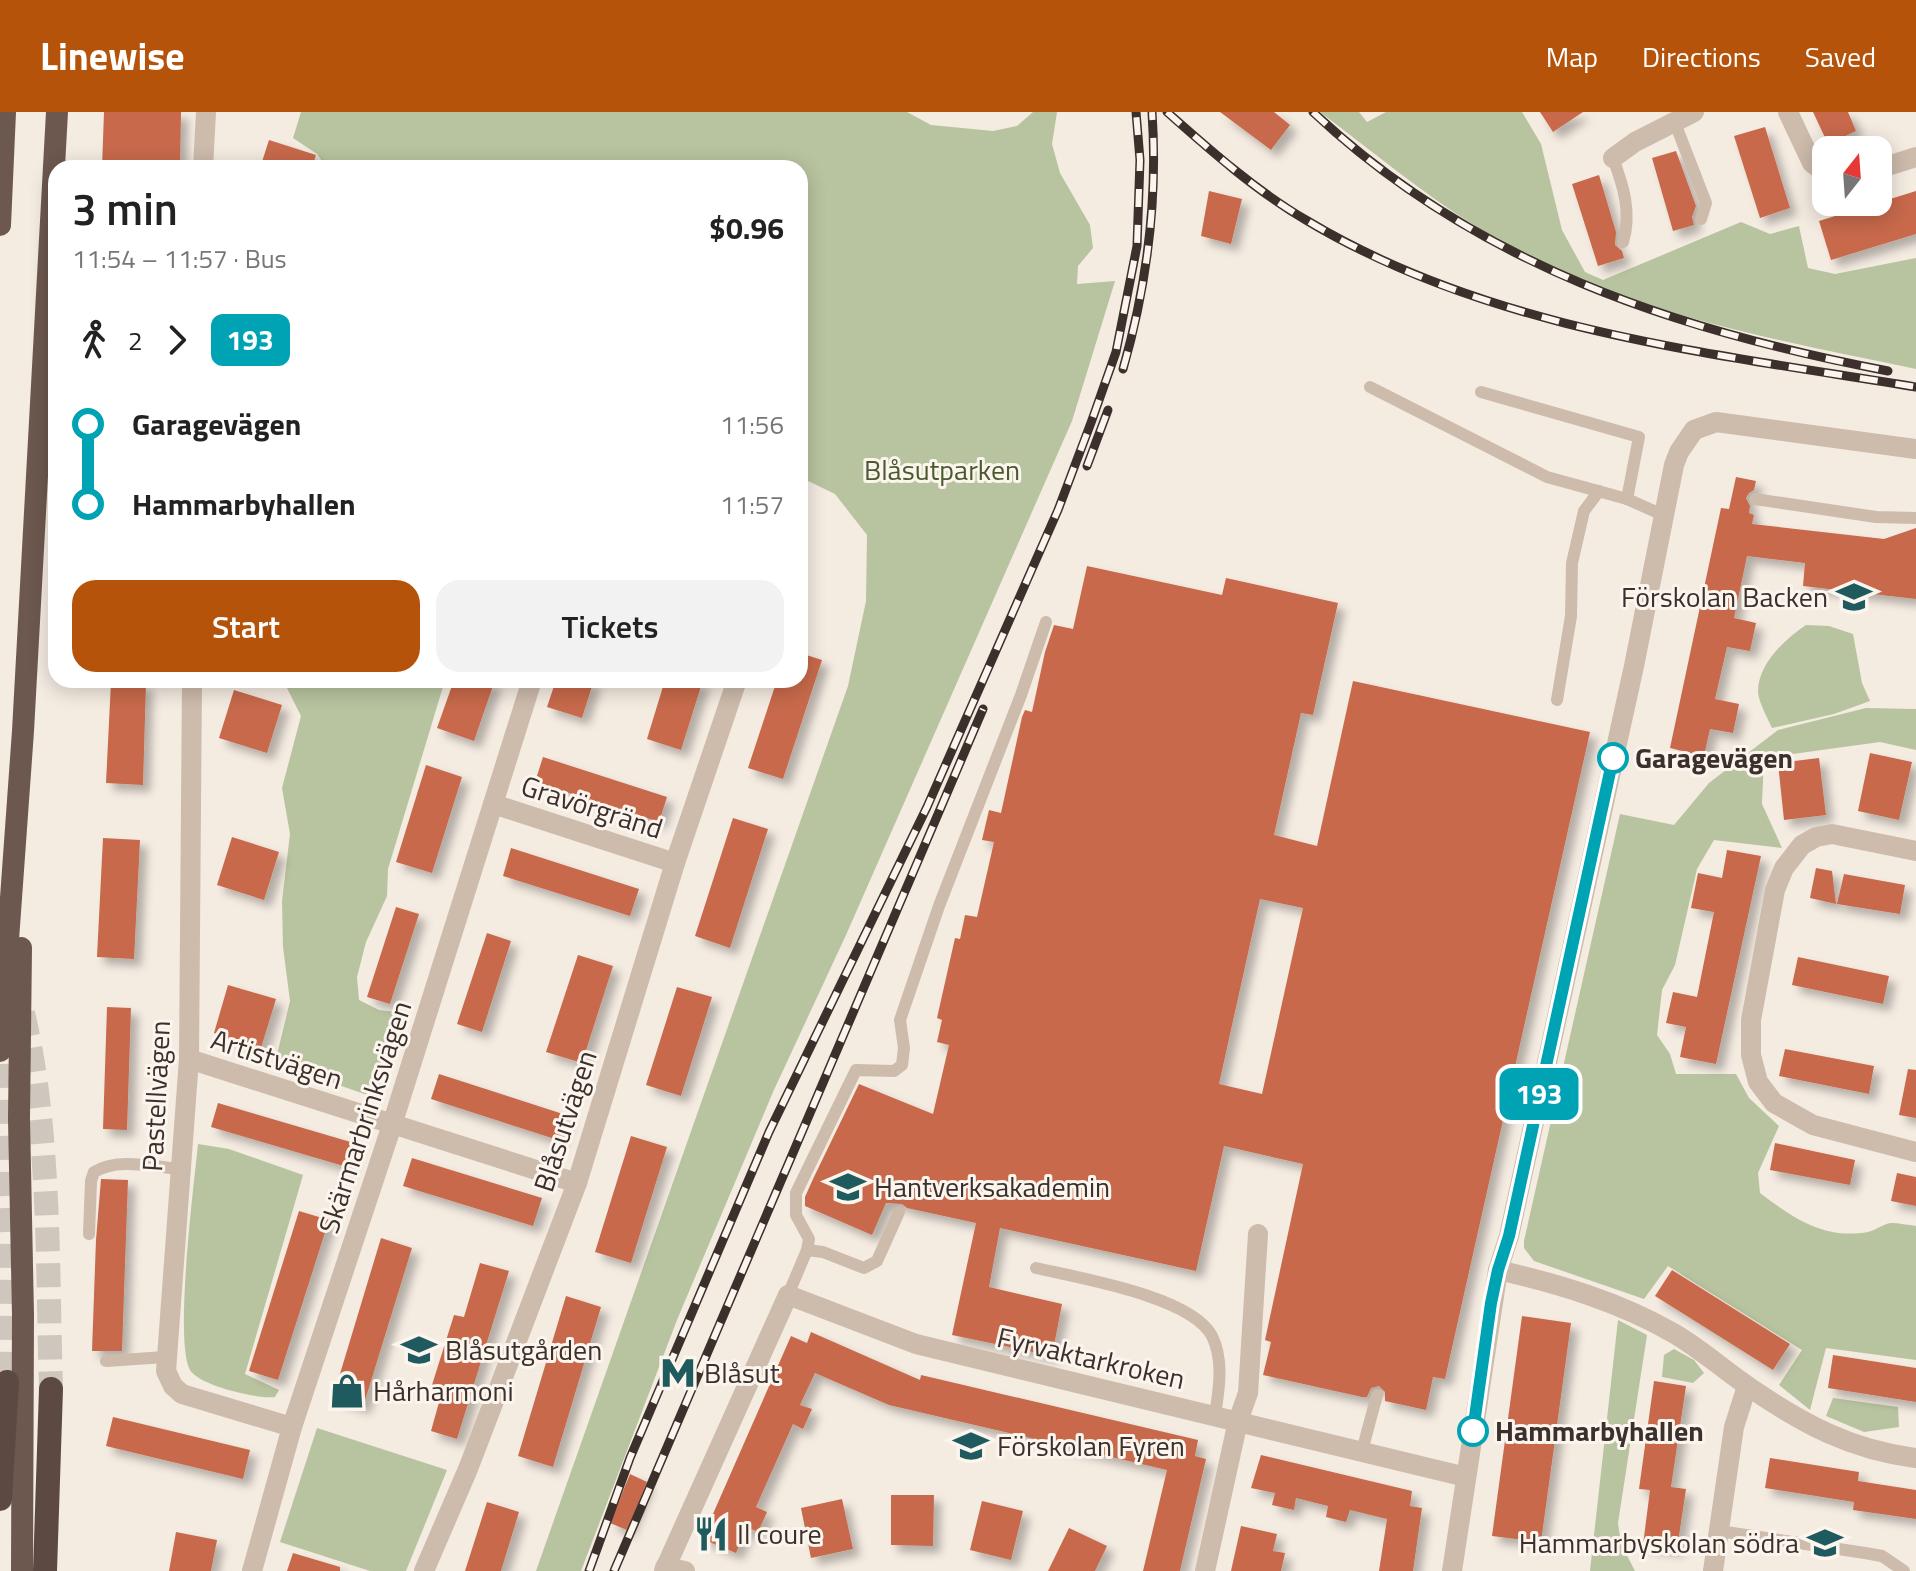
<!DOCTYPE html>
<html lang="en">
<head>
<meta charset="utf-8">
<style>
	:root { --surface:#fff; --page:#f2f2f2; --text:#222; --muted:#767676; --accent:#b45309 }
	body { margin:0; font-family:"Titillium Web",sans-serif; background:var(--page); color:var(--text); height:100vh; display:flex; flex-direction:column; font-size:30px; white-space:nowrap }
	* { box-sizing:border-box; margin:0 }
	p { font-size:26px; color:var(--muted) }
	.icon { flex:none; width:44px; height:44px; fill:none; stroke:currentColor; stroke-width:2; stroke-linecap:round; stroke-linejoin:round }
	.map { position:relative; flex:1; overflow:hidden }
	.details { position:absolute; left:48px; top:48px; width:760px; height:528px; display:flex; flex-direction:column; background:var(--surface); border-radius:24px; box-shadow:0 4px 20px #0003 }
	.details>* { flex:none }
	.badge { padding:0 16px; border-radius:12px; font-size:28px; line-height:52px }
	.needle { width:52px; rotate:17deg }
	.tools { position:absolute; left:1812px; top:24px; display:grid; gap:16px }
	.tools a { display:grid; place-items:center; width:80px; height:80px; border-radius:16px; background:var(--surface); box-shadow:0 4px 20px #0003; font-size:40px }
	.map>.badge { position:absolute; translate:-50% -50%; box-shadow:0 0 0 4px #fff }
	.legs { display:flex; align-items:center; gap:12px; height:88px; padding:0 24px; font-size:26px }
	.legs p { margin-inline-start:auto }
	.overview { display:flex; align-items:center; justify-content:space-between; height:136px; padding:0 24px }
	h1 { font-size:44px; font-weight:600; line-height:60px }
	.action { display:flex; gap:16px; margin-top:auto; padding:16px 24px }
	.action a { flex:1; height:92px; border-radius:24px; background:var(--accent); color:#fff; font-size:32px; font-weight:600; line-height:92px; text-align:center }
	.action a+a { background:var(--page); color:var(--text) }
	ul { padding:0 24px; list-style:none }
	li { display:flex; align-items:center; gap:28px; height:80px; font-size:30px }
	li i { display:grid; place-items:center; width:12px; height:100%; margin:0 10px; background:currentColor }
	li i::after { content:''; width:20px; height:20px; margin:-10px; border:6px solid; border-radius:50%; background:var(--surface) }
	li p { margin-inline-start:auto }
	li:first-child i { background:linear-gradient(#0000 50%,currentColor 0) }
	li:last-child i { background:linear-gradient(currentColor 50%,#0000 0) }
	header { display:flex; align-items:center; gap:48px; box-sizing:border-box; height:112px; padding:0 40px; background:var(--accent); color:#fff }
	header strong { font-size:38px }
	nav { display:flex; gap:44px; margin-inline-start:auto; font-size:28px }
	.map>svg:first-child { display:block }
</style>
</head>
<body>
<header>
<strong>Linewise</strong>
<nav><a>Map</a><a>Directions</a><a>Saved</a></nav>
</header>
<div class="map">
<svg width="1916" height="1459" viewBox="0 0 1916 1459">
	<defs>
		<filter id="shadow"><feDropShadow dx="7" dy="7" stdDeviation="4" flood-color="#0004"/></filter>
	</defs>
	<rect width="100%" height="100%" fill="#f4ebe1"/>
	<g fill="#b8c4a0">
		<polygon points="301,0 907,0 931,13 993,19 1017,14 1033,0 1057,0 1052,32 1060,61 1090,113 1093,136 1078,154 1077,172 1115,169 1072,309 846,823 773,980 677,1208 581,1459 536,1459 848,574 866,489 867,423 835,382 800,365 800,56 320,56 322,49 317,42 293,26"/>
		<path d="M1320 0H1359L1367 10 1386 0H1522L1541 32 1562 118 1585 160 1603 168 1741 110 1770 122 1799 114 1808 156 1835 162 1916 146V257C1766 226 1610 198 1477 115 1422 81 1372 39 1320 0Z"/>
		<path d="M1806 513 1829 514 1853 522 1862 571 1870 589 1834 602 1772 616C1767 605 1759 591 1758 580 1758 552 1784 528 1806 513Z"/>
		<polygon points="283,568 445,568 388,757 387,784 366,830 357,865 359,888 379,898 404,901 379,987 275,951 290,889 283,835 282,789 290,722 282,676 301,604"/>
		<path d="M1866 596 1916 597V638L1880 630 1764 646 1762 692 1782 736 1714 728 1697 757 1675 853 1662 878 1657 923 1670 942 1676 962H1736L1749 986 1779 1014 1758 1061 1760 1081C1792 1105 1824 1128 1868 1120 1876 1118 1883 1112 1891 1111 1899 1111 1908 1113 1916 1114V1248L1826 1236 1810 1298 1779 1273 1802 1238 1668 1154 1644 1187 1534 1149 1524 1136V1129L1620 702 1674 713 1709 671 1778 618Z"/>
		<path d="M198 1032 229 1037 303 1063 245 1262 279 1278 275 1285C257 1287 200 1274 190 1258 174 1229 194 1073 198 1032Z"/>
		<polygon points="1618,1208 1647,1223 1618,1411 1621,1432 1635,1459 1590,1459"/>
		<polygon points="1674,1237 1694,1248 1704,1261 1693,1271 1662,1265 1664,1243"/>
		<polygon points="1833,1286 1898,1295 1899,1315 1864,1320 1826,1304"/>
		<polygon points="317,1316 447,1358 406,1459 370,1459 280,1430"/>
	</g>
	<g fill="#c8694b" fill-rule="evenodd" filter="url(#shadow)">
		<polygon points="104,0 181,0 180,56 102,56"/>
		<polygon points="1220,0 1274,0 1290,13 1271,38"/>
		<polygon points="1540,0 1583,0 1553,20"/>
		<polygon points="1813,0 1848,0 1856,19 1828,32"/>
		<polygon points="1765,15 1790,96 1760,106 1734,24"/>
		<polygon points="269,28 316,43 312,56 260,56"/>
		<polygon points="1676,39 1696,94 1692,105 1694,113 1673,119 1652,46"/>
		<polygon points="1599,63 1616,120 1615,133 1622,139 1624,146 1598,154 1572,72"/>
		<polygon points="1209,79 1242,87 1231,132 1201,124"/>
		<polygon points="1916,79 1916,122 1831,148 1819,109"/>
		<polygon points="1736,365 1756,369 1754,378 1749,381 1746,386 1750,394 1749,401 1754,403 1752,412 1884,427 1916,416 1916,487 1803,474 1805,451 1747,444 1734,506 1756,511 1750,539 1727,535 1715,587 1739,592 1733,621 1710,617 1704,644 1670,636 1721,396 1729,397"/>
		<path d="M1087 454 1222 483 1226 466 1338 491 1313 603 1301 601 1274 723 1317 734 1353 569 1590 620 1445 1267 1433 1265 1426 1298 1385 1289V1280L1379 1274 1371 1276 1367 1285H1362L1263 1263 1271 1230 1265 1228 1303 1052 1224 1034 1196 1159 1000 1116 989 1175 1062 1192 1052 1244 952 1223 976 1111 907 1096 902 1092 886 1091 872 1123 805 1094V1085L813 1067 859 972 933 1002 949 933 937 930 942 908 937 906 955 826 960 827 965 803 977 805 994 730 982 728 989 698 1001 701 1022 605 1025 598 1032 600 1045 540 1054 513 1073 517ZM1260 787 1303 796 1262 982 1219 972Z"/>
		<polygon points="800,541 822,548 783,667 748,656 777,568 800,568"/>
		<polygon points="454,568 495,568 474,629 437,616"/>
		<polygon points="556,568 594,568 582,606 547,595"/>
		<polygon points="665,568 703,568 681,638 647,627"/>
		<polygon points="111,570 146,571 143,673 106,671"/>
		<polygon points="234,578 282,593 267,641 219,626"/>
		<polygon points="1870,641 1912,650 1899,708 1858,699"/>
		<polygon points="543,645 667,685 659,710 535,670"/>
		<polygon points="1819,646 1826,703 1784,708 1778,651"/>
		<polygon points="426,653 462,665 432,761 396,750"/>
		<polygon points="733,706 768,717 730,836 695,824"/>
		<polygon points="232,725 279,740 264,788 217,773"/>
		<polygon points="103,726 140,728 134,847 97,845"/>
		<polygon points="511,736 639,777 630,804 503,764"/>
		<polygon points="1727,738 1761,744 1716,952 1680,945 1686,915 1666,911 1673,880 1697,885 1714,800 1691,796 1698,761 1722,766"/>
		<polygon points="1816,756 1832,759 1836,792 1810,786"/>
		<polygon points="1844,762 1905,773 1900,802 1837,792"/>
		<polygon points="396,795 419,802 390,892 367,885"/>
		<polygon points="487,821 511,829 482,920 457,912"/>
		<polygon points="578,843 613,854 582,951 546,940"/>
		<polygon points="1798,845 1889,864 1883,892 1792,873"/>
		<polygon points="228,873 276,887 261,936 214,921"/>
		<polygon points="677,875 712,885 681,984 646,973"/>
		<polygon points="107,895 131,896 127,1018 103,1017"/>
		<polygon points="1785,937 1874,954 1869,982 1779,964"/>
		<polygon points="1908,957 1916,958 1916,1006 1899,1003"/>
		<polygon points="439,962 566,1003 558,1028 431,987"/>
		<polygon points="218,991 354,1031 347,1055 211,1015"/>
		<polygon points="631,1024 667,1035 631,1151 595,1140"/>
		<polygon points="1775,1031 1855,1048 1850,1073 1770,1058"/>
		<polygon points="412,1046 542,1086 533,1114 403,1074"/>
		<polygon points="1897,1061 1916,1065 1916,1094 1891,1089"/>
		<polygon points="101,1067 128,1068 122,1239 92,1239 96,1128"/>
		<polygon points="299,1099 329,1108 278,1268 249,1259"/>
		<polygon points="381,1126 412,1136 363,1295 333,1285"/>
		<polygon points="480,1151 509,1159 457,1327 431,1319 443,1276 432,1273 454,1203 464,1205"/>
		<polygon points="1672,1158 1790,1232 1773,1258 1655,1184"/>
		<polygon points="566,1184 601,1195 553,1355 518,1344"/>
		<polygon points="1522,1204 1571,1211 1541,1430 1492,1424"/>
		<polygon points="811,1220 920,1268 921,1263 1198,1328 1195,1344 1206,1347 1180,1459 1143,1459 1167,1358 889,1293 815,1261 800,1293 812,1297 803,1317 793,1312 756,1395 767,1400 758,1420 747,1415 736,1441 702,1427 791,1224 807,1231"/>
		<polygon points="1833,1243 1916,1256 1916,1290 1828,1276"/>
		<polygon points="1654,1269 1686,1274 1671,1375 1686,1377 1677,1437 1643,1433 1650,1378 1639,1377"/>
		<polygon points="113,1305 250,1338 243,1367 106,1334"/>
		<polygon points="1261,1343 1412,1379 1410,1394 1422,1396 1413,1459 1379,1459 1387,1407 1350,1398 1346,1410 1326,1405 1328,1394 1296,1386 1294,1398 1272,1393 1275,1381 1251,1376"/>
		<polygon points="1770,1346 1859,1360 1858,1369 1916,1378 1916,1407 1853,1398 1854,1390 1765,1376"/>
		<polygon points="630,1362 647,1370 627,1418 610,1411"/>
		<polygon points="891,1383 934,1383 933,1434 891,1433"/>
		<polygon points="842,1387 853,1437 811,1446 801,1396"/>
		<polygon points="982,1389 1023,1399 1011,1448 970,1438"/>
		<polygon points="487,1390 519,1400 501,1459 465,1459"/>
		<polygon points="1241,1414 1277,1422 1273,1439 1285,1441 1281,1459 1231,1459"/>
		<polygon points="1069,1416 1107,1434 1095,1459 1048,1459"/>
		<polygon points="176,1420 217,1428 211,1459 169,1459"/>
		<polygon points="293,1441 340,1455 340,1459 287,1459"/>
	</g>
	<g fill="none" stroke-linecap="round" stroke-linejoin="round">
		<g stroke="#cfc6bd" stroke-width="24" stroke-dasharray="24 12" stroke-linecap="butt">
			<path d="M23 901C51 1020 47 1155 51 1277"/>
			<polyline points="2,916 8,1120 7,1270"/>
		</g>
		<g stroke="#cdbbac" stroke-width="12">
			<polyline points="1675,11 1706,91 1701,107"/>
			<path d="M1613 46C1623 73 1632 101 1623 130"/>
			<polyline points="1370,275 1547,365 1627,387"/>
			<polyline points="1481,280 1639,325 1627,387 1663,403"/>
			<polyline points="1755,387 1876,405 1916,406"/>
			<polyline points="1557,588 1571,504 1572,451 1584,399 1599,379"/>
			<path d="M89 1122 91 1069 94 1060C118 1045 153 1055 180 1057"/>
			<polyline points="807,1138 809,1127 796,1103 796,1081 856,958 894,959 902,953 904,936 900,908 939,794 1021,583 1046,510"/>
			<path d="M1036 1156C1078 1166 1191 1184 1212 1224 1224 1248 1219 1278 1215 1303"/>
			<polyline points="788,1183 807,1138 823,1140 864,1156 877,1149 899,1100"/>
			<polyline points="106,1249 165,1245"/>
			<polyline points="1362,1339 1377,1283"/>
			<polyline points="1719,1419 1865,1441 1882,1444 1904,1459"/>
		</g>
		<g stroke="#cdbbac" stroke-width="20">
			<polyline points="1788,0 1812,51 1826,61"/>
			<polyline points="1613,46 1635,30 1694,0"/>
			<polyline points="203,56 206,0"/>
			<polyline points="1878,57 1916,45"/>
			<polyline points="192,568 189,947 166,1259 173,1274 182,1282 292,1315"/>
			<polyline points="493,692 675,751"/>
			<polyline points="1916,739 1832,722 1816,725 1802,733 1784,756 1775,778 1751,908 1751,943 1758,970 1774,991 1813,1013 1916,1040"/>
			<polyline points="189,947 577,1071"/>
			<path d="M1498 1158C1559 1172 1620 1190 1675 1222 1702 1238 1724 1258 1749 1275 1803 1312 1851 1338 1916 1346"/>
			<polyline points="665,1455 685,1459"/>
			<polyline points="252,1459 292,1315 392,1013 532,568"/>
			<polyline points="424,1459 468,1357 577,1071 675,751 737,568"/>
			<polyline points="664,1459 788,1183 916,1232 1466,1365"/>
			<polyline points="1205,1459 1238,1309 1248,1281 1258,1122"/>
			<polyline points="1713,1459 1734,1315 1747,1274"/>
		</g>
		<polyline stroke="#cdbbac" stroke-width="20" points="1452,1459 1498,1158 1509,1124 1634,554 1674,353 1679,340 1694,318 1716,310 1916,337"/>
		<g stroke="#6c584f" stroke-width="22">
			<polyline points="0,113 5,0"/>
			<polyline points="21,836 19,1007 23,1203 22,1459"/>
			<polyline points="0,939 23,619 57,0"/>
		</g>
		<g stroke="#5c4a42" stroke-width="24">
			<polyline points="0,1387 7,1270"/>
			<polyline points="45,1459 51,1277"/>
		</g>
		<g stroke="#3b302b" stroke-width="9">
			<g id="rail">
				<path d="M1167 0C1211 39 1255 78 1306 108 1489 218 1709 241 1916 275"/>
				<path d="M1313 0C1475 152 1674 218 1888 259"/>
				<path d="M1123 257C1147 173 1158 88 1152 0"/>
				<polyline points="1087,354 1108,298"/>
				<polyline points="589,1459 630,1346 769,1020 927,695 1058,398 1092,308 1116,240 1137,134 1140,48 1136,0"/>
				<polyline points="614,1459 983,597"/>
			</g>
		</g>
		<use href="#rail" stroke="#fbf5ee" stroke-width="6" stroke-dasharray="18" stroke-linecap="butt"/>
	</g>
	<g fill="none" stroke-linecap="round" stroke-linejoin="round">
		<g stroke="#fff" stroke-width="18">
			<polyline id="line-1" points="1473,1319 1491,1191 1498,1158 1509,1124 1613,646"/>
		</g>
		<use href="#line-1" stroke="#00a3b4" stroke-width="12"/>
	</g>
	<defs>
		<g id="school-bare" transform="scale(2.76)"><path d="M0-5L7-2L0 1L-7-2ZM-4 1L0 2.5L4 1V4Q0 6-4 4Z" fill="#1f5a5e" stroke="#fbf5ee" stroke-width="2.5" paint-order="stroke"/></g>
		<g id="metro-bare" transform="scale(2.76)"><path d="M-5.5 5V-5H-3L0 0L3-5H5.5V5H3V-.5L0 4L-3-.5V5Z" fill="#1f5a5e" stroke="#fbf5ee" stroke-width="2.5" paint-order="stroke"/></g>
		<g id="shop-bare" transform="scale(2.76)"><path d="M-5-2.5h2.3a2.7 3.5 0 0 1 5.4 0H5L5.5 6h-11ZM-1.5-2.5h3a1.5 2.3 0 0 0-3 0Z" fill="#1f5a5e" stroke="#fbf5ee" stroke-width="2.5" paint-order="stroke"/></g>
		<g id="restaurant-bare" transform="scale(2.76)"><path d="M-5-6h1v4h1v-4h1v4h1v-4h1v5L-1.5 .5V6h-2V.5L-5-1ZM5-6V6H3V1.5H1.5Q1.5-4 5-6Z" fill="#1f5a5e" stroke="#fbf5ee" stroke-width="2.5" paint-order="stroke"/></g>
	</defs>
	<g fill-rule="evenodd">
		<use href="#school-bare" x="1854" y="485"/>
		<use href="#school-bare" x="848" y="1075"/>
		<use href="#school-bare" x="419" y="1238"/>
		<use href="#metro-bare" x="678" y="1261"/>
		<use href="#shop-bare" x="347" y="1279"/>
		<use href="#school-bare" x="971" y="1334"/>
		<use href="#restaurant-bare" x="711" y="1422"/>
		<use href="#school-bare" x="1825" y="1431"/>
	</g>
	<g fill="#fff" stroke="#00a3b4" stroke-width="4">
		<circle cx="1613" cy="646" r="14"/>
		<circle cx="1473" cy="1319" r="14"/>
	</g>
	<g text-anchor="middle" stroke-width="6" stroke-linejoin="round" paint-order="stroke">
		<g font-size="28" fill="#4a5a2e" stroke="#fbf5ee">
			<text x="942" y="368">Blåsutparken</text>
		</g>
		<g font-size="28" fill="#3b302b" stroke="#fbf5ee" text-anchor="start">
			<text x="1828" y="495" text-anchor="end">Förskolan Backen</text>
			<text x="874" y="1085">Hantverksakademin</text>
			<text x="445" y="1248">Blåsutgården</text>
			<text x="704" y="1271">Blåsut</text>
			<text x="373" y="1289">Hårharmoni</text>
			<text x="997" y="1344">Förskolan Fyren</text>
			<text x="737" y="1432">Il coure</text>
			<text x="1799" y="1441" text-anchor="end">Hammarbyskolan södra</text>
		</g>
		<g font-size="28" font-weight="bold" fill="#3b302b" stroke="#fbf5ee" text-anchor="start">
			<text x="1635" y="656">Garagevägen</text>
			<text x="1495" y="1329">Hammarbyhallen</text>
		</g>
		<g font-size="28" fill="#3b302b" stroke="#fbf5ee">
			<text transform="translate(592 695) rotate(18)" y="10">Gravörgränd</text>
			<text transform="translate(277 947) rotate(18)" y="10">Artistvägen</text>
			<text transform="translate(156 984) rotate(-87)" y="10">Pastellvägen</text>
			<text transform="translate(365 1005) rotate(-72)" y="10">Skärmarbrinksvägen</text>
			<text transform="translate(565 1009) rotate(-72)" y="10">Blåsutvägen</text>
			<text transform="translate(1091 1246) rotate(13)" y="10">Fyrvaktarkroken</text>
		</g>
	</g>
</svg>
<div class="tools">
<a><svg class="needle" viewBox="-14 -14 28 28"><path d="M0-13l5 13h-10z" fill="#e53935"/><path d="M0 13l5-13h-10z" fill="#767676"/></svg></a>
</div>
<b class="badge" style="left:1539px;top:982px;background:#00a3b4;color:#fff">193</b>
<section class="details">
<div class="overview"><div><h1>3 min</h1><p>11:54 – 11:57 · Bus</p></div><b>$0.96</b></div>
<div class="legs"><svg class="icon" aria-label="walk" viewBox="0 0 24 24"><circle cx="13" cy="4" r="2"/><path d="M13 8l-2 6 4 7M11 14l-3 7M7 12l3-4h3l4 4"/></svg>2<svg class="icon" aria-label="forward" viewBox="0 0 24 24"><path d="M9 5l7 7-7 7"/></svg><b class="badge" style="background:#00a3b4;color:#fff">193</b></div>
<ul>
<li><i style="color:#00a3b4"></i><b>Garagevägen</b><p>11:56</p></li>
<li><i style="color:#00a3b4"></i><b>Hammarbyhallen</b><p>11:57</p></li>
</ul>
<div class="action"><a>Start</a><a>Tickets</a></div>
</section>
</div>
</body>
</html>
